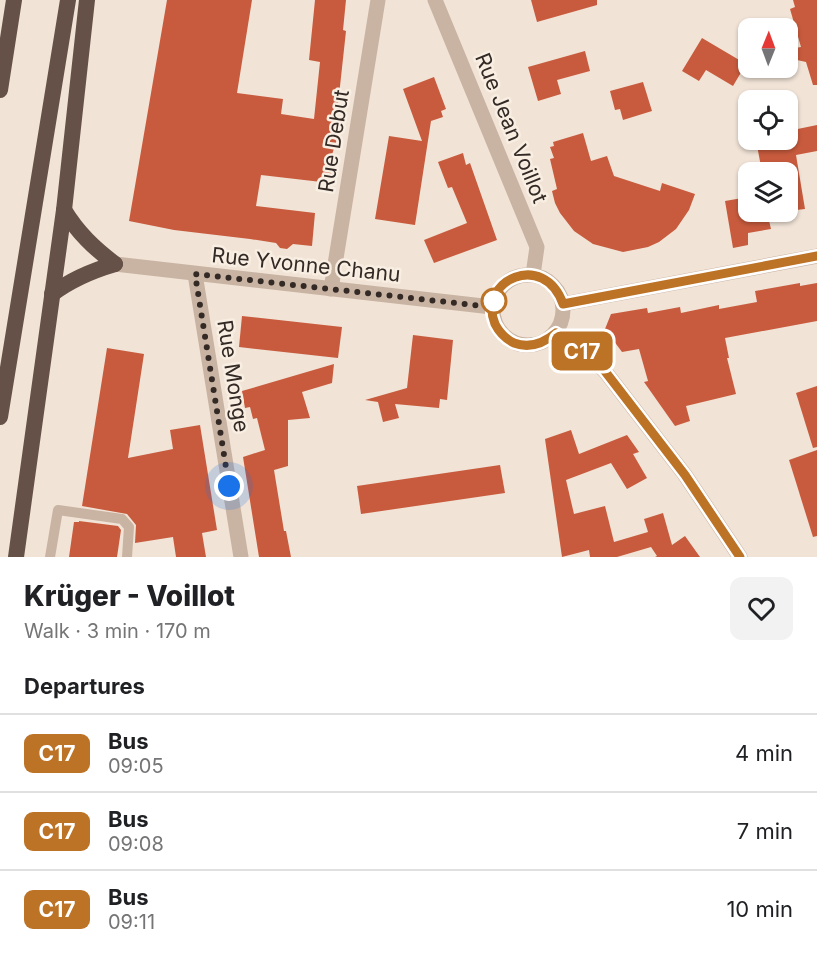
<!DOCTYPE html>
<html lang="en">
<head>
<meta charset="utf-8">
<style>
	:root { --surface:#fff; --page:#f2f2f2; --text:#202124; --muted:#757577; --line:#e0e0e0 }
	body { margin:0; font-family:Inter,sans-serif; background:var(--page); color:var(--text); height:100vh; display:flex; flex-direction:column; font-size:22px; white-space:nowrap }
	* { box-sizing:border-box; margin:0 }
	p { font-size:20px; color:var(--muted) }
	.icon { flex:none; width:33px; height:33px; fill:none; stroke:currentColor; stroke-width:2; stroke-linecap:round; stroke-linejoin:round }
	.map { position:relative; height:557px; overflow:hidden }
	.side { display:flex; flex-direction:column; background:var(--surface); flex:1 }
	.side>* { flex:none }
	.badge { padding:0 12px; border-radius:9px; font-size:21px; line-height:39px }
	.needle { width:39px; rotate:1deg }
	.fabs { position:absolute; left:738px; top:18px; display:grid; gap:12px }
	.fabs a { display:grid; place-items:center; width:60px; height:60px; border-radius:12px; background:var(--surface); box-shadow:0 2px 4px #0004; font-size:30px }
	.you { position:absolute; width:30px; height:30px; margin:-15px; border:4px solid #fff; border-radius:50%; background:#1a73e8; box-shadow:0 0 0 9px #1a73e833 }
	.map>.badge { position:absolute; translate:-50% -50%; box-shadow:0 0 0 3px #fff }
	h2 { padding:0 24px; font-size:22px; line-height:54px }
	.round { display:grid; place-items:center; flex:none; width:63px; height:63px; border-radius:12px; background:var(--page) }
	.overview { display:flex; align-items:center; justify-content:space-between; height:102px; padding:0 24px }
	h1 { font-size:28px; font-weight:800; line-height:45px }
	ul { padding:0; list-style:none }
	li { display:flex; align-items:center; gap:18px; height:78px; padding:0 24px; border-top:2px solid var(--line) }
	li div { flex:1 }
	li b { display:block; font-size:22px }
	li em { font-style:normal }
	li .badge { min-width:66px; font-weight:700; text-align:center }
	.map>svg:first-child { display:block }
</style>
</head>
<body>
<div class="map">
<svg width="817" height="557" viewBox="0 0 817 557">
	<rect width="100%" height="100%" fill="#f1e3d6"/>
	<g fill="#c85b3d">
		<polygon points="167,0 252,0 237,93 283,99 281,114 314,119 320,62 309,60 315,0 346,0 343,30 346,31 336,123 339,123 337,139 330,161 333,161 330,183 261,175 256,206 315,213 312,246 293,244 287,249 280,248 276,243 250,239 174,230 129,221"/>
		<polygon points="531,0 597,0 597,5 537,22"/>
		<polygon points="793,0 817,0 817,85 813,85 806,62 788,58 788,49 801,47 790,9 795,7"/>
		<polygon points="702,38 746,64 733,86 706,70 699,81 682,71"/>
		<polygon points="585,51 590,71 557,80 561,94 538,101 528,67"/>
		<polygon points="434,77 446,109 441,111 443,117 431,121 415,225 375,219 389,136 422,141 403,89"/>
		<polygon points="643,82 652,111 623,120 620,109 615,110 610,91"/>
		<polygon points="817,125 817,151 796,155 805,209 788,211 788,172 762,172 756,140 788,140 788,131"/>
		<polygon points="583,133 591,161 607,156 614,176 660,191 662,183 695,194 689,210 676,229 659,242 648,247 623,252 593,244 574,231 560,213 555,203 552,191 557,189 550,159 554,158 550,147 554,146 553,142"/>
		<polygon points="463,153 466,165 470,163 497,240 434,263 424,240 467,223 452,187 448,188 438,162"/>
		<polygon points="748,197 748,212 767,212 771,229 748,233 748,245 733,248 725,201"/>
		<polygon points="800,283 800,286 817,283 817,321 725,338 729,358 727,358 736,394 686,406 690,421 675,426 644,382 648,381 639,349 622,352 605,329 611,314 647,308 648,313 680,307 681,313 719,305 719,309 757,302 755,291"/>
		<polygon points="242,316 342,327 338,358 239,347"/>
		<polygon points="413,335 453,340 447,400 440,399 439,408 395,404 399,418 383,422 378,402 365,400 407,388"/>
		<polygon points="107,348 144,354 128,458 173,449 170,430 200,425 217,530 202,533 206,557 176,557 173,537 135,543 136,525 127,514 82,506"/>
		<polygon points="334,364 332,383 302,392 310,418 288,420 288,466 274,470 284,531 286,531 291,557 259,557 243,457 265,450 257,418 253,419 250,407 245,408 242,391"/>
		<polygon points="817,386 817,447 813,448 796,393"/>
		<polygon points="571,430 579,454 627,435 639,452 633,454 647,478 627,489 611,463 566,480 574,514 605,506 614,542 648,532 644,519 663,513 672,545 685,536 700,557 655,557 657,556 651,547 617,557 590,557 589,550 562,557 545,439"/>
		<polygon points="817,450 817,536 813,537 789,460"/>
		<polygon points="500,465 505,493 361,514 357,486"/>
		<polygon points="79,521 118,526 121,530 117,557 69,557 74,522 79,522"/>
	</g>
	<g fill="none" stroke-linecap="round" stroke-linejoin="round">
		<polyline stroke="#c9b3a2" stroke-width="10" points="50,557 58,510 122,519 129,527 127,557"/>
		<g stroke="#c9b3a2" stroke-width="15">
			<polyline points="435,0 537,247 533,275"/>
			<polyline points="115,264 492,307"/>
			<polyline points="195,274 241,557"/>
			<circle cx="528" cy="310" r="35"/>
			<polyline points="331,289 378,0"/>
			<polyline points="563,304 817,256"/>
			<polyline points="556,332 604,370 685,475 740,557"/>
		</g>
		<g stroke="#655148" stroke-width="16">
			<polyline points="0,90 14,0"/>
			<path d="M64 210C78 233 94 248 115 264"/>
			<path d="M52 294C72 279 91 271 115 264"/>
			<polyline points="0,417 68,0"/>
			<polyline points="16,557 64,210 87,0"/>
		</g>
	</g>
	<g fill="none" stroke-linecap="round" stroke-linejoin="round">
		<g stroke="#fff" stroke-width="14">
			<path id="line" d="M740 557 685 475 604 370 556 333C544 343 530 349 514 343 506 339 499 332 495 324 477 280 544 250 563 304L817 256"/>
		</g>
		<use href="#line" stroke="#bc7326" stroke-width="9"/>
		<polyline stroke="#332925" stroke-width="6" stroke-dasharray="0 10.8" points="229,486 195,274 492,307 495,296 494,301"/>
	</g>
	<circle fill="#fff" stroke="#bc7326" stroke-width="3" cx="494" cy="301" r="12"/>
	<g text-anchor="middle" stroke-width="5" stroke-linejoin="round" paint-order="stroke">
		<g font-size="21" fill="#332925" stroke="#f9eee2">
			<text transform="translate(511 128) rotate(68)" y="7">Rue Jean Voillot</text>
			<text transform="translate(334 141) rotate(-81)" y="7">Rue Debut</text>
			<text transform="translate(306 265) rotate(6)" y="7">Rue Yvonne Chanu</text>
			<text transform="translate(233 376) rotate(81)" y="7">Rue Monge</text>
		</g>
	</g>
</svg>
<div class="fabs">
<a><svg class="needle" viewBox="-14 -14 28 28"><path d="M0-13l5 13h-10z" fill="#e53935"/><path d="M0 13l5-13h-10z" fill="#757577"/></svg></a>
<a><svg class="icon" aria-label="locate" viewBox="0 0 24 24"><circle cx="12" cy="12" r="6"/><path d="M12 2v4M12 18v4M2 12h4M18 12h4"/></svg></a>
<a><svg class="icon" aria-label="layers" viewBox="0 0 24 24"><path d="M12 4l9 5-9 5-9-5zM3 14l9 5 9-5"/></svg></a>
</div>
<div class="you" style="left:229px;top:486px"></div>
<b class="badge" style="left:582px;top:351px;background:#bc7326;color:#fff">C17</b>
</div>
<section class="side">
<div class="overview"><div><h1>Krüger - Voillot</h1><p>Walk · 3 min · 170 m</p></div><a class="round"><svg class="icon" aria-label="heart" viewBox="0 0 24 24"><path d="M12 20l-8-8c-3-5 5-10 8-4 3-6 11-1 8 4z"/></svg></a></div>
<h2>Departures</h2>
<ul>
<li><span class="badge" style="background:#bc7326;color:#fff">C17</span><div><b>Bus</b><p>09:05</p></div><em>4 min</em></li>
<li><span class="badge" style="background:#bc7326;color:#fff">C17</span><div><b>Bus</b><p>09:08</p></div><em>7 min</em></li>
<li><span class="badge" style="background:#bc7326;color:#fff">C17</span><div><b>Bus</b><p>09:11</p></div><em>10 min</em></li>
</ul>
</section>
</body>
</html>
